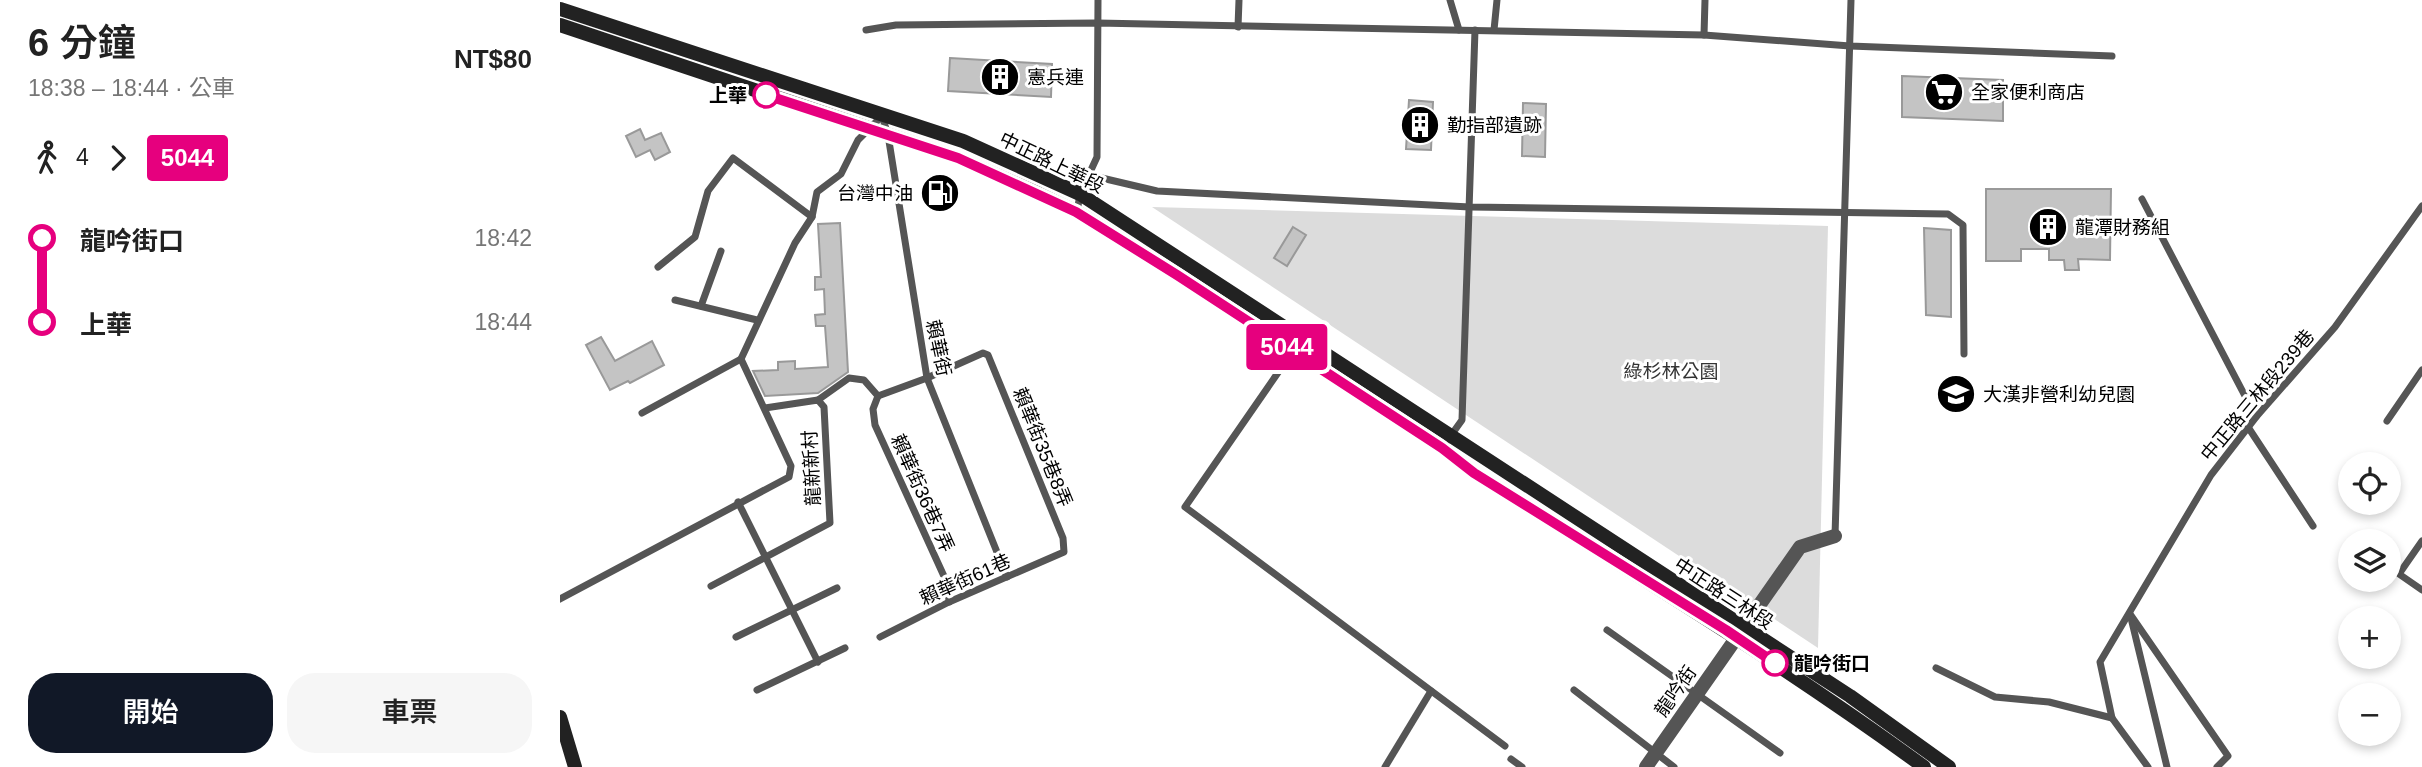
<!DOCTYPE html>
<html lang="zh-TW">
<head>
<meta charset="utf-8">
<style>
	:root { --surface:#fff; --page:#f6f6f6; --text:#222; --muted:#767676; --accent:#111827 }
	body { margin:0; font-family:Arial,"Noto Sans TC",sans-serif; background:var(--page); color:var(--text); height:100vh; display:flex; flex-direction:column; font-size:26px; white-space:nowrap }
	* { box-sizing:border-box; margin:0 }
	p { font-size:23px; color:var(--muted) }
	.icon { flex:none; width:38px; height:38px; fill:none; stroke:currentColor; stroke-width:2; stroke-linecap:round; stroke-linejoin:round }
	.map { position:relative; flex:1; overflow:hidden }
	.sheet { display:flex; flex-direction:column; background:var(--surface); width:560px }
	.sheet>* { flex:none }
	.badge { padding:0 14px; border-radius:5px; font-size:24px; line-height:46px }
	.tools { position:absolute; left:1778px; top:452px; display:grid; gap:14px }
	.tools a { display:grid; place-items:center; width:63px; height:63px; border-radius:50%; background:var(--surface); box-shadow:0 4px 10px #0003; font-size:35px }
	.map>.badge { position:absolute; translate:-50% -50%; box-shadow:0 0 0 4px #fff }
	.legs { display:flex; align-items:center; gap:10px; height:77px; padding:0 28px; font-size:23px }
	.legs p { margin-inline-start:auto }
	.overview { display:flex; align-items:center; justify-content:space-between; height:119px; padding:0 28px }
	h1 { font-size:38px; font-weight:600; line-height:52px }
	.button { display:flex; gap:14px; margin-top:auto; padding:14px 28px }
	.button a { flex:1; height:80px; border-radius:28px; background:var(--accent); color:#fff; font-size:28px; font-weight:600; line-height:80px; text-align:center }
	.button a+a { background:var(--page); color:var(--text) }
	ul { padding:0 28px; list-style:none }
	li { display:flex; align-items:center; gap:24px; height:84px; font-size:26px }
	li i { display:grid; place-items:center; width:10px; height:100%; margin:0 9px; background:currentColor }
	li i::after { content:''; width:18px; height:18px; margin:-9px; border:5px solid; border-radius:50%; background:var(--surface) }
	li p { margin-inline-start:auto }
	li:first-child i { background:linear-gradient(#0000 50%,currentColor 0) }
	li:last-child i { background:linear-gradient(currentColor 50%,#0000 0) }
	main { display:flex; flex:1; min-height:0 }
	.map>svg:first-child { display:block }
</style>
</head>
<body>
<main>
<section class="sheet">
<div class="overview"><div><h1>6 分鐘</h1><p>18:38 – 18:44 · 公車</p></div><b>NT$80</b></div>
<div class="legs"><svg class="icon" aria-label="walk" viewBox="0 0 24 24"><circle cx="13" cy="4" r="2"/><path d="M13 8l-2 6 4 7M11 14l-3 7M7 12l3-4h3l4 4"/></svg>4<svg class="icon" aria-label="forward" viewBox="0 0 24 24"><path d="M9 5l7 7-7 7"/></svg><b class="badge" style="background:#e6007e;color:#fff">5044</b></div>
<ul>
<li><i style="color:#e6007e"></i><b>龍吟街口</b><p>18:42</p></li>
<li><i style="color:#e6007e"></i><b>上華</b><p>18:44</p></li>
</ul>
<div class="button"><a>開始</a><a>車票</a></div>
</section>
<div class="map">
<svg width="1862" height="767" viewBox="0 0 1862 767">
	<rect width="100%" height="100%" fill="#fff"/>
	<polygon fill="#dcdcdc" points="592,207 1268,226 1258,648"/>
	<g fill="#c4c4c4" stroke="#999" stroke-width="2">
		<polygon points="390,58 492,64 491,97 388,91"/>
		<polygon points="1342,76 1443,80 1443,121 1342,117"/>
		<polygon points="849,100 873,102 871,150 846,149"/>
		<polygon points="963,103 986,104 985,157 962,156"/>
		<polygon points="80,129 85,140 101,133 110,152 95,160 90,150 76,157 66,136"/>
		<polygon points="1426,189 1551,189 1550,260 1518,259 1519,270 1505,270 1504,260 1489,260 1489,249 1461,249 1461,261 1426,261"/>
		<polygon points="280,223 288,372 258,393 205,396 193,371 218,370 218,362 235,361 235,369 268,367 265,326 256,326 255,315 265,314 264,289 255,290 255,277 261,277 258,224"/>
		<polygon points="733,227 746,235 727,266 714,258"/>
		<polygon points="1364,228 1391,230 1391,317 1366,315"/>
		<polygon points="41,337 55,361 92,341 104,365 70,383 68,381 50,390 26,345"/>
	</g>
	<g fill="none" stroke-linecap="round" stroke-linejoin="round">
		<g stroke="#555" stroke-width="7">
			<polyline points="890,0 899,30"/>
			<polyline points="678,27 679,0"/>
			<polyline points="306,30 336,25 537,23 1144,35 1290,46 1552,56"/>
			<polyline points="934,30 937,0"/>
			<polyline points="1144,35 1145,0"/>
			<polyline points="322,116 328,135 367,378 447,577"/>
			<polyline points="529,175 597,191 910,207 1388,214 1403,225 1404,354"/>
			<polyline points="1582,199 1696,417"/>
			<polyline points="517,212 520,194 537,157 538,0"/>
			<polyline points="98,267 135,237 148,191 173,158 252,217"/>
			<polyline points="115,300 197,320"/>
			<polyline points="141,306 161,251"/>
			<polyline points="733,351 625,507 945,746"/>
			<polyline points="318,396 367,378 423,353 428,355 503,538 504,552 389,602 320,637"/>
			<polyline points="318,396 313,409 315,425 388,585 389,602"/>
			<polyline points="258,400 289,378 304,380 318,396"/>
			<polyline points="82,413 181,359"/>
			<polyline points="1827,421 1862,370"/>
			<polyline points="1688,427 1753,526"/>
			<polyline points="882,448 902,420 915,30"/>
			<polyline points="178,502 258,662"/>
			<polyline points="1275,536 1291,0"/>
			<polyline points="1862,541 1839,574 1862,590"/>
			<polyline points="151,586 270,523 264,407 258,400 205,408"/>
			<polyline points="0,599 229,477 231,466 181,359 235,243 252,217 257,192 281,174 298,140 322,116"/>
			<polyline points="1570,614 1668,756 1657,767"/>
			<polyline points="1571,618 1607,767"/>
			<polyline points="1047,630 1220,753"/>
			<polyline points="176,637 277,588"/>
			<polyline points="1376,668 1435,697 1489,702 1552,718"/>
			<polyline points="197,690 285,648"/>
			<polyline points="1014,690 1114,767"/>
			<polyline points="951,759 962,767"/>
			<polyline points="825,767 871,691"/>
			<polyline points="1588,767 1552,718 1540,662 1651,475 1696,417 1775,327 1862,206"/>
		</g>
		<polyline stroke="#555" stroke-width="14" points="1086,767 1240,547 1275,536"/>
		<g stroke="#222" stroke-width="14">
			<polyline points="0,9 403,141 520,194 1290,696 1389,767"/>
			<path d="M0 25 398 158 479 194 517 212 617 275 882 448 914 473C1066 568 1219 661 1364 767"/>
			<polyline points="0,717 15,767"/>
		</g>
	</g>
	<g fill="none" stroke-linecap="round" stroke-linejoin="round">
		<g stroke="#fff" stroke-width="16">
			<polyline id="line-1" points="206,95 398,158 516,212 617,275 882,448 914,473 1166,630 1215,663"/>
		</g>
		<use href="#line-1" stroke="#e6007e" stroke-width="10"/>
	</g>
	<defs>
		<g id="building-disc" transform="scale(2.0125)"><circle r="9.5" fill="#000" stroke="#fff"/><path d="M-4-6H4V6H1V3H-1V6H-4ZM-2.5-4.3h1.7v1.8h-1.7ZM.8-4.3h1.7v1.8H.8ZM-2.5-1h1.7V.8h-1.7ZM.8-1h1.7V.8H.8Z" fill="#fff"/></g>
		<g id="supermarket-disc" transform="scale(2.0125)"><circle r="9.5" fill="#000" stroke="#fff"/><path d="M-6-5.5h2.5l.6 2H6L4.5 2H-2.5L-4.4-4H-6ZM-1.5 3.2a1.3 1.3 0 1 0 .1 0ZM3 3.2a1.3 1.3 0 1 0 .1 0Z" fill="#fff"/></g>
		<g id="fuel-disc" transform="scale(2.0125)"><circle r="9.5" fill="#000" stroke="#fff"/><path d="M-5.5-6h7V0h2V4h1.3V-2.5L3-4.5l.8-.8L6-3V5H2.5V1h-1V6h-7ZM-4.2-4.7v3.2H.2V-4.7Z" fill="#fff"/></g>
		<g id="school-disc" transform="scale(2.0125)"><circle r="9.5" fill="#000" stroke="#fff"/><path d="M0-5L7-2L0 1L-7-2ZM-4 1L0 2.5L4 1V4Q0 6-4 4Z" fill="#fff"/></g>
	</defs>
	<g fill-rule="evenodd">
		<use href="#building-disc" x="440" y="77"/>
		<use href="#supermarket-disc" x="1384" y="92"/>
		<use href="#building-disc" x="860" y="125"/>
		<use href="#fuel-disc" x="380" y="193"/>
		<use href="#building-disc" x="1488" y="227"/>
		<use href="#school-disc" x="1396" y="394"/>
	</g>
	<g fill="#fff" stroke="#e6007e" stroke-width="3.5">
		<circle cx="206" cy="95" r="12"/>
		<circle cx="1215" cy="663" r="12"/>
	</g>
	<g text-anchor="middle" stroke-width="6" stroke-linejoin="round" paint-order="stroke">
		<g font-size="19" fill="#000" stroke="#fff" text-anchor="start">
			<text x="467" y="84">憲兵連</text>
			<text x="1411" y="99">全家便利商店</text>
			<text x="887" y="132">勤指部遺跡</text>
			<text x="353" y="200" text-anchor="end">台灣中油</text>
			<text x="1515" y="234">龍潭財務組</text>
			<text x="1423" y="401">大漢非營利幼兒園</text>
		</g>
		<g font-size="19" font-weight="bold" fill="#000" stroke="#fff" text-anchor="end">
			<text x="187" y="102">上華</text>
			<text x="1234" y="670" text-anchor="start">龍吟街口</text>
		</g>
		<g font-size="19" fill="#000" stroke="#fff">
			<text transform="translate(492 162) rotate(26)" y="7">中正路上華段</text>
			<text transform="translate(379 348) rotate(78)" y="7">賴華街</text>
			<text transform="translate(1697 395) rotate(-50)" y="7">中正路三林段239巷</text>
			<text transform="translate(483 447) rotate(68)" y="7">賴華街35巷8弄</text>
			<text transform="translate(251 468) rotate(-93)" y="7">龍新新村</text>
			<text transform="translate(363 493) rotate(66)" y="7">賴華街36巷7弄</text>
			<text transform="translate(405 579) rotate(-24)" y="7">賴華街61巷</text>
			<text transform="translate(1164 593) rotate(33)" y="7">中正路三林段</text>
			<text transform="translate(1115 691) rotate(-55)" y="7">龍吟街</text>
		</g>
		<g font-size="19" fill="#333" stroke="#fff">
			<text x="1111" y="378">綠杉林公園</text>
		</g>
	</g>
</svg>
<div class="tools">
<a><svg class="icon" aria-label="locate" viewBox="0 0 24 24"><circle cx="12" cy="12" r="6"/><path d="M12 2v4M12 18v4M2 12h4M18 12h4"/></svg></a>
<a><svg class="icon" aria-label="layers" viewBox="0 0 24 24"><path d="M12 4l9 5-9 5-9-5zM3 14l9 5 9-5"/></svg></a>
<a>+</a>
<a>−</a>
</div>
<b class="badge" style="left:727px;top:347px;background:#e6007e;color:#fff">5044</b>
</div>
</main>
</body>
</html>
